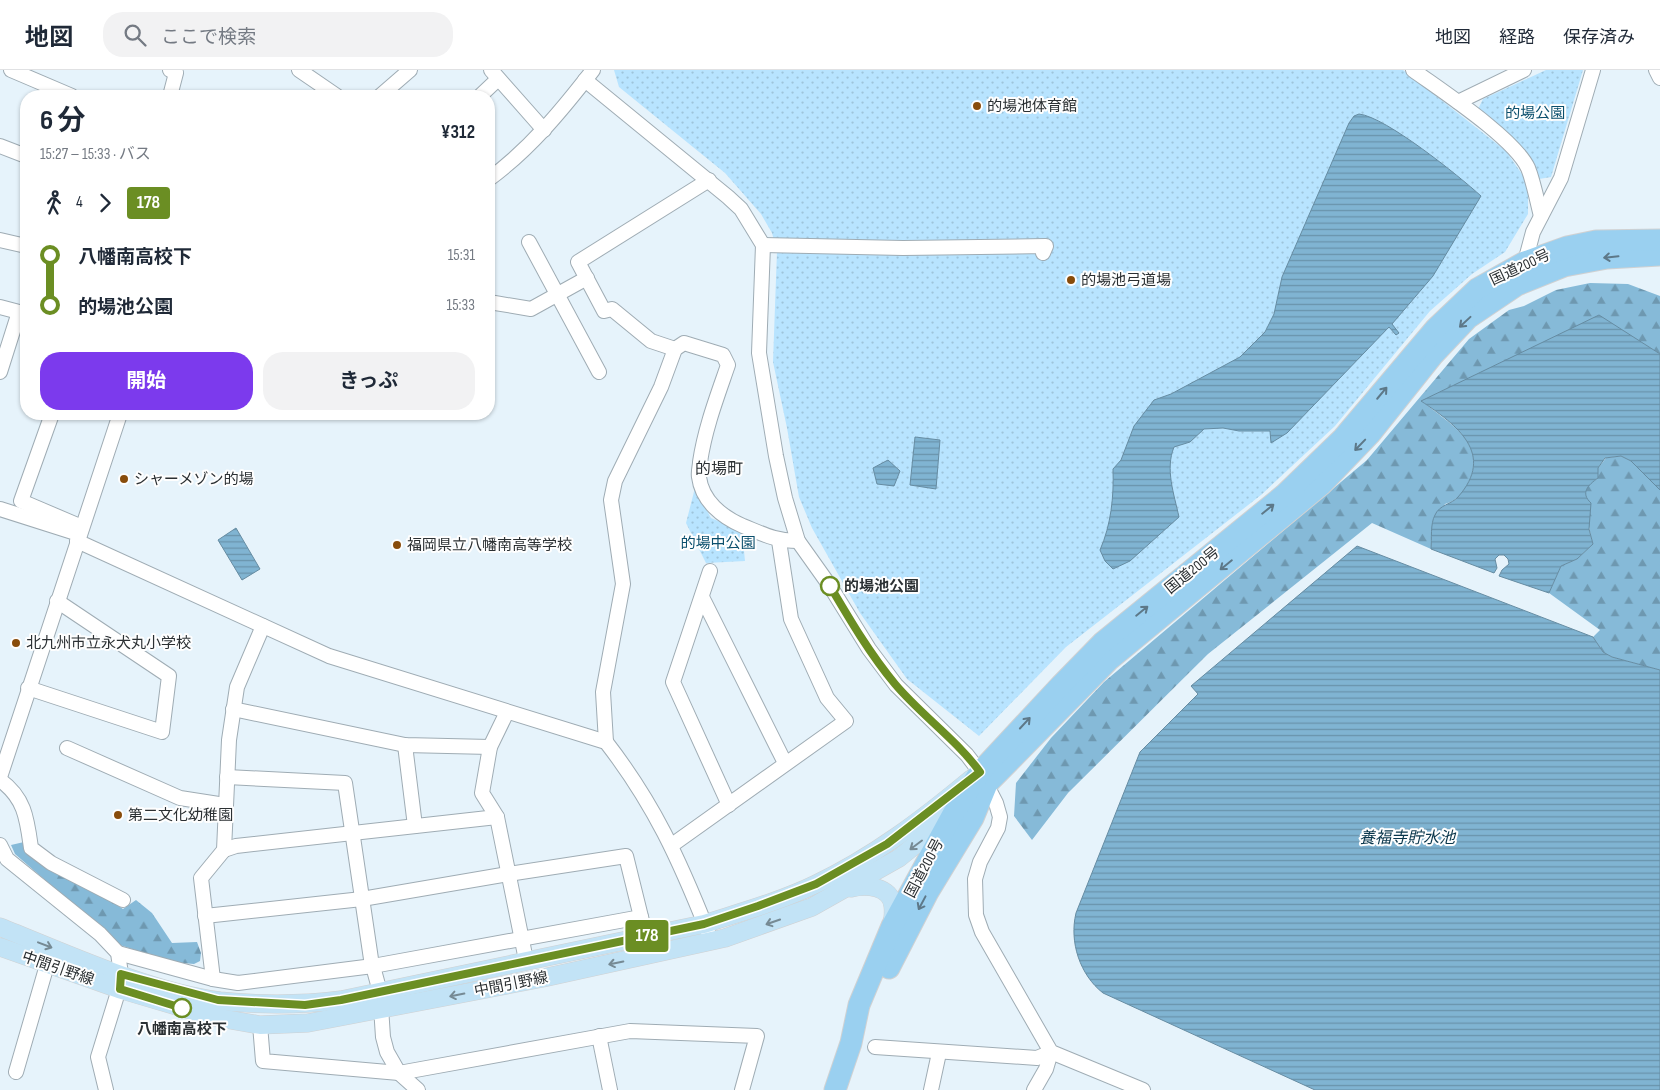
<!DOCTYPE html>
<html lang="ja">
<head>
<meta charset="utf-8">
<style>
	:root { --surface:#fff; --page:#f2f2f3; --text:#1f2937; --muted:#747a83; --line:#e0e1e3; --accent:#7c3aed }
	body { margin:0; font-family:"Sofia Sans Condensed","Noto Sans JP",sans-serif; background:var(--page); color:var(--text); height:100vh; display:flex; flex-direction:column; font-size:19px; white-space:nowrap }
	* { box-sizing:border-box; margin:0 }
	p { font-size:16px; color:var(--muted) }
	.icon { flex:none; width:28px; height:28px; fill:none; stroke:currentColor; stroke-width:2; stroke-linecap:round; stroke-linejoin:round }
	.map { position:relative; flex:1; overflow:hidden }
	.details { position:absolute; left:20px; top:20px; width:475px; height:330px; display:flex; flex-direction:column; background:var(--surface); border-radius:20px; box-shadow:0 1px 4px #0004 }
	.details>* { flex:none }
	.badge { padding:0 10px; border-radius:4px; font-size:18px; line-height:32px }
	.map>.badge { position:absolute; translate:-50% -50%; box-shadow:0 0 0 2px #fff }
	.legs { display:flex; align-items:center; gap:8px; height:55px; padding:0 20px; font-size:16px }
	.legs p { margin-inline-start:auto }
	.head { display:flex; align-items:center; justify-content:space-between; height:85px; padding:0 20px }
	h1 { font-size:28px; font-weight:700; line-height:38px }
	.button { display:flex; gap:10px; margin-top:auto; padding:10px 20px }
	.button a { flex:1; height:58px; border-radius:20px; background:var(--accent); color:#fff; font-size:20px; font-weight:700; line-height:58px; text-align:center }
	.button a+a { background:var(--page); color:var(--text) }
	ul { padding:0 20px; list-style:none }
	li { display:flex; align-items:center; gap:18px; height:50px; font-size:19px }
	li i { display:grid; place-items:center; width:8px; height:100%; margin:0 6px; background:currentColor }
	li i::after { content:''; width:12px; height:12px; margin:-6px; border:4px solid; border-radius:50%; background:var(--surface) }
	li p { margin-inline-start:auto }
	li:first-child i { background:linear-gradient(#0000 50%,currentColor 0) }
	li:last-child i { background:linear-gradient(currentColor 50%,#0000 0) }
	header { display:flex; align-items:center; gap:30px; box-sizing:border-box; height:70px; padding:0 25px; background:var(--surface); border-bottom:1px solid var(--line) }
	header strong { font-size:24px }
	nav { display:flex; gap:28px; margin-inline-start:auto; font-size:18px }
	.search { width:350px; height:45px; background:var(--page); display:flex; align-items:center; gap:12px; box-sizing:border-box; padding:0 18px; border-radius:20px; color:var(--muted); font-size:19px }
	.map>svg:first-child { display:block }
</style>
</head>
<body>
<header>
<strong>地図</strong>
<div class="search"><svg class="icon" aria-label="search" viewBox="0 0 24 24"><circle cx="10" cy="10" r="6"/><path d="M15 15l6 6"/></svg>ここで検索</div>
<nav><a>地図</a><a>経路</a><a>保存済み</a></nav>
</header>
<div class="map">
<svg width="1660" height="1020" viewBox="0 0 1660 1020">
	<defs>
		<pattern id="forest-firs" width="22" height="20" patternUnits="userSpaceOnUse" patternTransform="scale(1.25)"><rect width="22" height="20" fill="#86bad8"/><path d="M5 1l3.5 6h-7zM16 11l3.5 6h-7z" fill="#6e98b0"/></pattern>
		<pattern id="park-dots" width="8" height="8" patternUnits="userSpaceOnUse" patternTransform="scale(1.25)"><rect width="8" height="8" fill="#b8e4ff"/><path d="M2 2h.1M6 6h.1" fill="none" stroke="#9ec4db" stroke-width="1.8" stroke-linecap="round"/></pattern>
		<pattern id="water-rules" width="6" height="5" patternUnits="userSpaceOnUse" patternTransform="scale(1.25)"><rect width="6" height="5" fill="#80b4d2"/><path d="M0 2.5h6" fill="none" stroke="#6993ab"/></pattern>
	</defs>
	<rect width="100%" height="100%" fill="#e6f3fb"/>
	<g fill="url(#forest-firs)">
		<path d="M1590 213 1628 214 1660 226V284L1599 246 1422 331C1446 352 1486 370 1470 410 1465 421 1457 431 1445 434L1432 460 1431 479 1372 453 1208 584 1068 723 1032 770 1014 746 1016 713 1051 668 1104 612 1367 390 1469 269 1509 240 1524 236 1556 220Z"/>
		<path d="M1621 386 1631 391 1660 420V600L1612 587 1603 582 1593 567 1600 560 1549 523 1561 496 1577 489 1593 474C1590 464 1584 432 1585 422 1586 415 1593 412 1598 408V398L1606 388Z"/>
		<polygon points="24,772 123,839 136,830 152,843 172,873 197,872 201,883 200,891 194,894 171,892 120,875 15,784 11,775"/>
	</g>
	<g fill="url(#park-dots)">
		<polygon points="614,0 1403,0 1506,81 1524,107 1528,125 1528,144 1505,182 1472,204 1430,241 1335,356 1261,425 1066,577 979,666 907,609 860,543 812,458 799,427 787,358 773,292 777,181 772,163 761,144 725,103 619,17"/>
		<polygon points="1546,0 1583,0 1551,107 1539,109 1529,86 1478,39 1483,29"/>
		<polygon points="695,418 711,448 742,461 745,491 706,493 686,453"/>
	</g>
	<g fill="url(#water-rules)" stroke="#668ca2">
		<path d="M1359 44C1386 47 1459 106 1481 126L1433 206 1392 254 1399 263 1396 265 1389 257 1287 363 1271 373 1270 361H1239L1223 358 1204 359 1190 372 1174 377C1165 399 1174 424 1179 447L1130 491 1113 499 1105 491 1100 480C1111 455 1114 427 1113 399L1121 390 1134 356 1154 330 1171 324 1240 287 1265 262 1274 244 1282 207 1349 53 1354 46Z"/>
		<path d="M1599 245 1660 284V420L1631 391 1621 386 1605 388 1598 398V408C1588 415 1580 423 1591 433L1589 459 1593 474 1577 489 1561 496 1549 523 1499 506 1502 500 1509 494 1508 489 1504 485H1499L1495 489 1497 498 1494 503 1431 479C1432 469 1430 454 1435 445 1439 435 1452 434 1458 427 1496 384 1457 355 1421 331Z"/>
		<polygon points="915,367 940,370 936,419 910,415"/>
		<polygon points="888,390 900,401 894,416 877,414 873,398"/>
		<polygon points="236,458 260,499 242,510 218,470"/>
		<path d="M1357 476 1593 567 1603 582 1612 587 1660 600V1020H1315L1103 923C1080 905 1069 872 1076 843L1140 682 1198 624 1191 616Z"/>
	</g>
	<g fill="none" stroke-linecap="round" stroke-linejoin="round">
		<g stroke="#9facb4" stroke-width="16">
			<g id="minor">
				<polyline points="11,0 72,26"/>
				<polyline points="299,0 337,26"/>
				<polyline points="491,0 544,60"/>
				<path d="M1413 0C1442 21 1514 68 1528 98 1534 113 1537 131 1541 146"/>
				<polyline points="1656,0 1660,8"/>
				<polyline points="585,10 728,127 741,139 763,175 759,283 776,386 785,428 798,471 830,516 869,579 896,615 967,685 980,702 996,733 1000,747 998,758 980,792 975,809 976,845 982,862 1051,982 1143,1020"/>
				<polyline points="170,26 176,3 170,0"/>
				<polyline points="380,26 410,0"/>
				<polyline points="480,26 498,9"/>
				<polyline points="1458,32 1524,0"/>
				<polyline points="0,76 26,86"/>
				<path d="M489 109C530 79 562 40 593 0"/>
				<polyline points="0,170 26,176"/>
				<polyline points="529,172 599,302"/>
				<polyline points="763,175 903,178 1046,176 1043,183"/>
				<polyline points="1528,196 1525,192 1533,162 1561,108 1593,0"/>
				<polyline points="489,232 531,239 587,208"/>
				<polyline points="0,237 19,242 0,302"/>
				<polyline points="675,279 651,271 612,239 604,241 578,192 709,110"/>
				<polyline points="52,344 21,431 82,457"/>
				<polyline points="0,439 79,464"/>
				<path d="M77 471 329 586 606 672C654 734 679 789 708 862"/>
				<polyline points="710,501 673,612 729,735"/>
				<polyline points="702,527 785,693"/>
				<polyline points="28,618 162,662 169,606 57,531"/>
				<polyline points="233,639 405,675 490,677"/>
				<polyline points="507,642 490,677 482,723 497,747 526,890"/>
				<path d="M606 672 603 622 623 514 611 430 615 411 661 317 675 279 684 273 723 285 728 295C717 327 705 358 700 392 700 396 698 402 699 407 702 431 722 447 743 456 763 464 776 471 798 471"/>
				<polyline points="405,675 415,756"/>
				<polyline points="67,678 180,728 225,735"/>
				<polyline points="0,707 120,344"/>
				<polyline points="227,707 345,713 371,889 380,922 383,967 387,982 399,1003 418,1020"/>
				<path d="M0 710C25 728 27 749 31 778L51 793 123 830"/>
				<polyline points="0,775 7,789 100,864 118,883 121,904 119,919 98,987 106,1020"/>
				<polyline points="672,775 846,651 827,628 791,549 779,471"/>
				<polyline points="224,780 236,776 497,747"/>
				<polyline points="205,846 362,829 508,804 626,786 643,855"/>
				<polyline points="118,883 213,909 238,913 373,896 641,847"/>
				<polyline points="213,909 201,808 224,780 229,670 237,617 263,556"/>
				<polyline points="260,955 263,991 399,1003 630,961 757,966 742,1020"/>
				<polyline points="599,966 610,1020"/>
				<polyline points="875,977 1037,988 1051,982"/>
				<polyline points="16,1002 47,895"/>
				<polyline points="931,1020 939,983"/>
				<polyline points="1034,1020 1046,999 1051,982"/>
			</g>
		</g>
		<g stroke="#d0d1d2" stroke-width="19">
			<g id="major">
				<path d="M851 818C866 814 891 816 893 836 894 842 893 849 892 855"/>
				<path d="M0 857C66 883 149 922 220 931 260 935 301 935 341 930L704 854C741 842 781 831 816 814 873 787 923 749 971 709"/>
				<polyline points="0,877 119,919 214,947 260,955 308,953 543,908 725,868 812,837 899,788 947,749"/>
			</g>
		</g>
		<g stroke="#d0d1d2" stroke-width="23">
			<g id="highway">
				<polyline points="889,898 928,822 973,748 987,714 1109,590 1321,415 1370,364 1433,285 1468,248 1517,215 1564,196 1607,188 1660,185"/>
				<polyline points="835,1020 851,973 859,935 892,856 953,744 980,702 1061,615 1102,573 1284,425 1343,368 1436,258 1477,219 1525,192 1567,177 1596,171 1660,170"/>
			</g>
		</g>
		<use href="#minor" stroke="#fff" stroke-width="14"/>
		<use href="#major" stroke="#c2e3f6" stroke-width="18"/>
		<use href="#highway" stroke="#9ad0f0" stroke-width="21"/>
	</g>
	<defs><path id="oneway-shaft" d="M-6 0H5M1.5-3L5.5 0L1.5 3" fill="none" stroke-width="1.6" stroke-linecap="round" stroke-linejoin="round" transform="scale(1.25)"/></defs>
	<g stroke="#5d7888">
		<use href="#oneway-shaft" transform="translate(1611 187) rotate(174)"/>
		<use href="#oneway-shaft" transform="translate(1465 252) rotate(137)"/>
		<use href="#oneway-shaft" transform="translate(1382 323) rotate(-50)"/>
		<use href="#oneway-shaft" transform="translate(1360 375) rotate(134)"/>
		<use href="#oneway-shaft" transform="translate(1268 439) rotate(-39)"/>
		<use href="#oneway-shaft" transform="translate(1226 495) rotate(141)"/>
		<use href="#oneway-shaft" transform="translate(1142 541) rotate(-39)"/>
		<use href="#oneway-shaft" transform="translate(1025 653) rotate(-47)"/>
		<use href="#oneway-shaft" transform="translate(922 833) rotate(118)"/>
	</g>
	<g stroke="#768a94">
		<use href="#oneway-shaft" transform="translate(916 775) rotate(143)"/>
		<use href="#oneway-shaft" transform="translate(773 852) rotate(161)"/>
		<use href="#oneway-shaft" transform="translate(45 875) rotate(21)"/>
		<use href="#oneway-shaft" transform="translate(616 893) rotate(168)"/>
		<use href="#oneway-shaft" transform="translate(457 925) rotate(169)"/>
	</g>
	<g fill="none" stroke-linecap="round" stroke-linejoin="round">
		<g stroke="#fff" stroke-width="11">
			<path id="line-1" d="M182 938 120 919 121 904 218 930 305 935 341 930 704 854 758 836 816 814 887 774 980 702C956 669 921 645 895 614 870 584 850 550 830 516"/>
		</g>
		<use href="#line-1" stroke="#6b8e23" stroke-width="8"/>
	</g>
	<g fill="#884c0b" stroke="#fefefe" stroke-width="2">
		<circle cx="977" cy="36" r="5"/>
		<circle cx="1071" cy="210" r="5"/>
		<circle cx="124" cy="409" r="5"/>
		<circle cx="397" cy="475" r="5"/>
		<circle cx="16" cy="573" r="5"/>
		<circle cx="118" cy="745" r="5"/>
	</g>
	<g fill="#fff" stroke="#6b8e23" stroke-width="2.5">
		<circle cx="830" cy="516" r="9"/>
		<circle cx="182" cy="938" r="9"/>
	</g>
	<g text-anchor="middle" stroke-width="4" stroke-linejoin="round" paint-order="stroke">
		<g font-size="15" fill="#2b3033" stroke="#fefefe" text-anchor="start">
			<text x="987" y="41">的場池体育館</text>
			<text x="1081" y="215">的場池弓道場</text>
			<text x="134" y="414">シャーメゾン的場</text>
			<text x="407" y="480">福岡県立八幡南高等学校</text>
			<text x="26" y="578">北九州市立永犬丸小学校</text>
			<text x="128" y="750">第二文化幼稚園</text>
		</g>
		<g font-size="15" fill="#0b4f6d" stroke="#fefefe">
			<text x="1535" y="48">的場公園</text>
			<text x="718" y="478">的場中公園</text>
		</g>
		<g font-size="15" fill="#2b3033" stroke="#fefefe">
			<text transform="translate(1520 197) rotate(-25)" y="5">国道200号</text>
			<text transform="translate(1192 500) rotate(-39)" y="5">国道200号</text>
			<text transform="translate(924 798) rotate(-62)" y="5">国道200号</text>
			<text transform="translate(58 898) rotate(19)" y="5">中間引野線</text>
			<text transform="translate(511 914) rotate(-11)" y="5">中間引野線</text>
		</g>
		<g font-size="15" font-weight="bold" fill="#2b3033" stroke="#fefefe" text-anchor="start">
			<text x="844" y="521">的場池公園</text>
			<text x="182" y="964" text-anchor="middle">八幡南高校下</text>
		</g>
		<g font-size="16" fill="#2b3033" stroke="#fefefe">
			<text x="719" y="404">的場町</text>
		</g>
		<g font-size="16" font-style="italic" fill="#0a374c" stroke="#fefefe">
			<text x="1407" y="773">養福寺貯水池</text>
		</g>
	</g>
</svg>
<b class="badge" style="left:647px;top:866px;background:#6b8e23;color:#fff">178</b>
<section class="details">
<div class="head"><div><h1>6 分</h1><p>15:27 – 15:33 · バス</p></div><b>¥312</b></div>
<div class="legs"><svg class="icon" aria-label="walk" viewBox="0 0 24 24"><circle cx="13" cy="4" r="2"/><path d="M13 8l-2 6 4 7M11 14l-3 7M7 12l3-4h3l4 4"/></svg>4<svg class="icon" aria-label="forward" viewBox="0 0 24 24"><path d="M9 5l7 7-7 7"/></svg><b class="badge" style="background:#6b8e23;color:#fff">178</b></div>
<ul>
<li><i style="color:#6b8e23"></i><b>八幡南高校下</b><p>15:31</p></li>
<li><i style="color:#6b8e23"></i><b>的場池公園</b><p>15:33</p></li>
</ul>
<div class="button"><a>開始</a><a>きっぷ</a></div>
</section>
</div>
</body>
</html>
